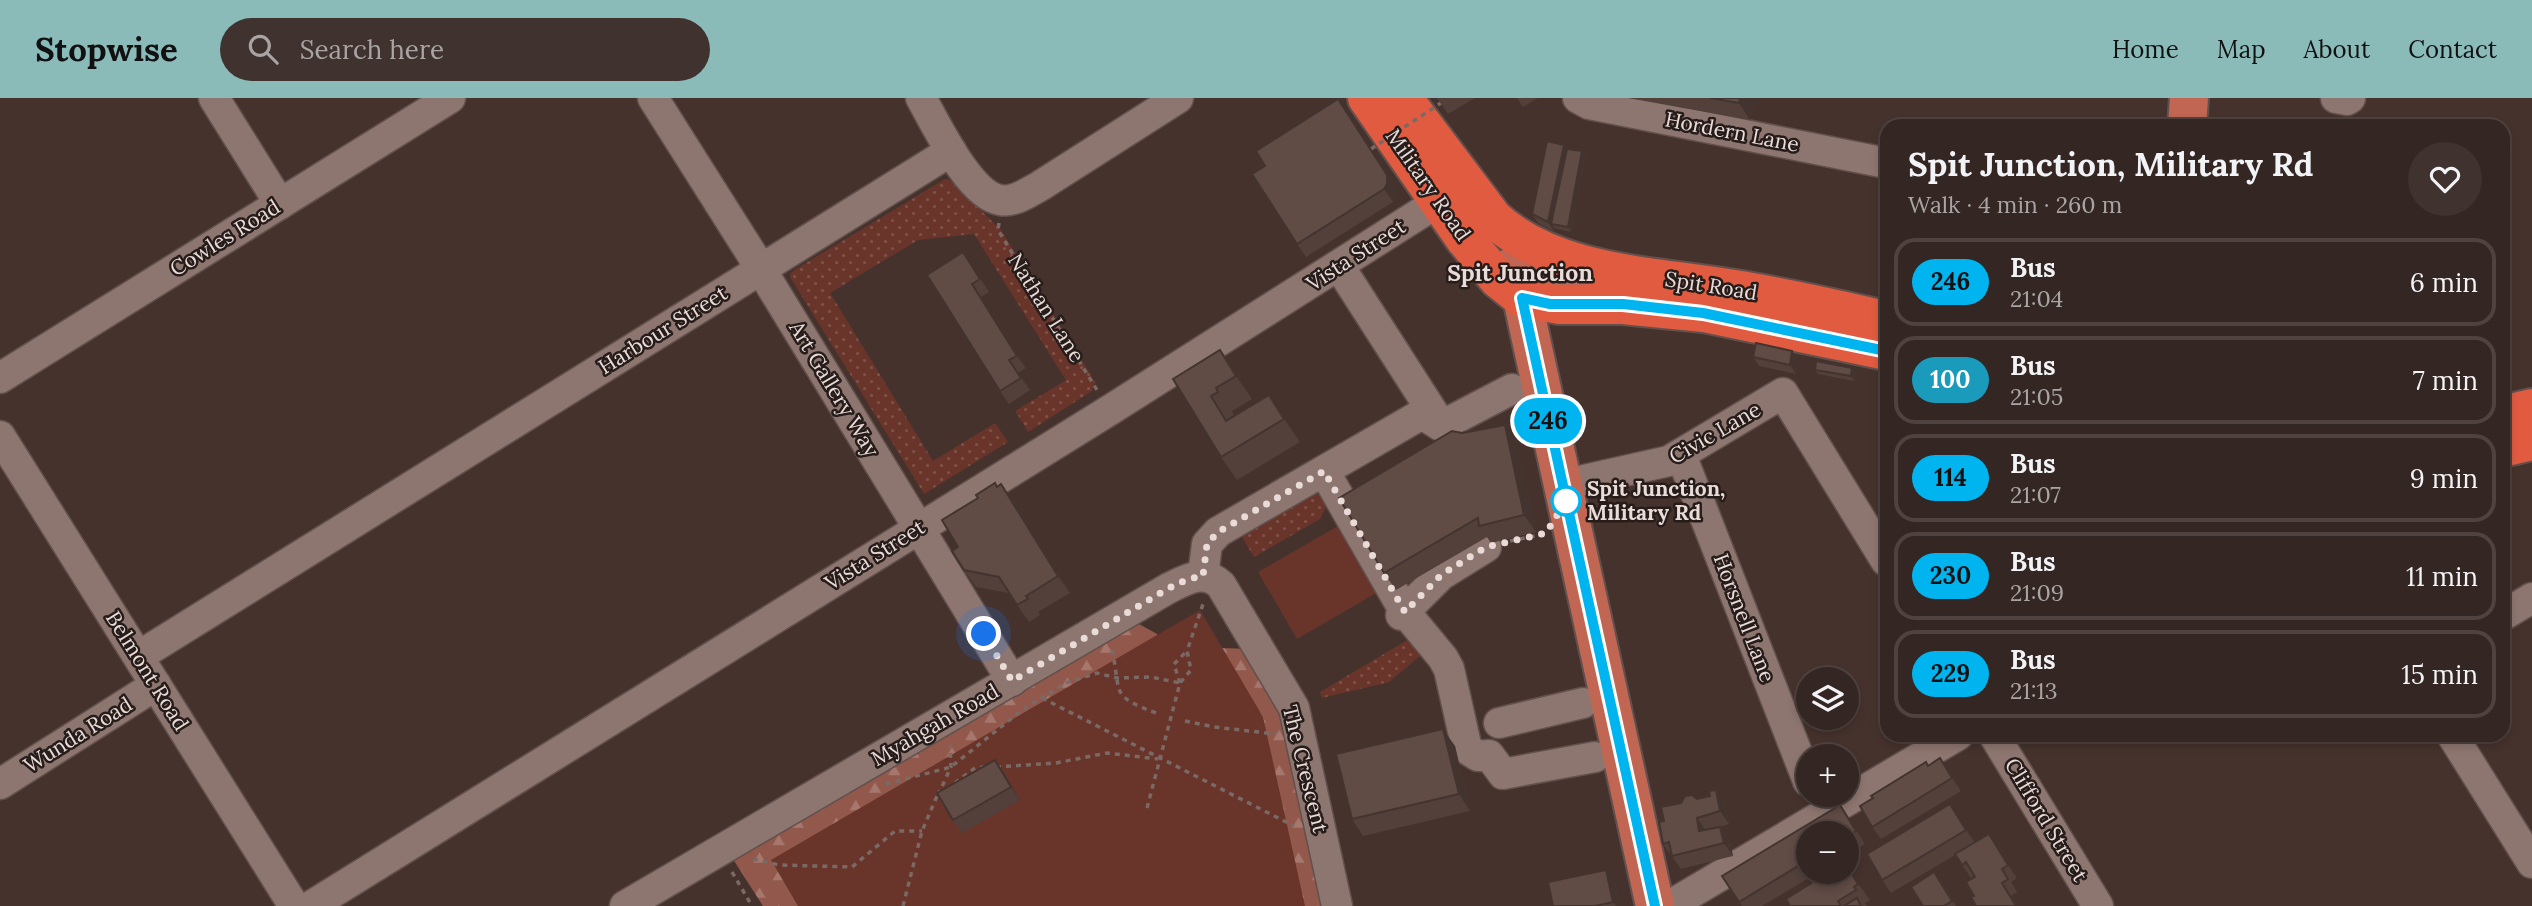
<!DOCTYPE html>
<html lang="en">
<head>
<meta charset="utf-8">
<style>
	:root { --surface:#342622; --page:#3f322f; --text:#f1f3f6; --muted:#a9a5a5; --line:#4e4340; --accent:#8bbbb9 }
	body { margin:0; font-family:Lora,serif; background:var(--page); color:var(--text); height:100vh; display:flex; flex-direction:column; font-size:26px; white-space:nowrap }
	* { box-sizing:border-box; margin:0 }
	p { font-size:23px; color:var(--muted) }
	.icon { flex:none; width:38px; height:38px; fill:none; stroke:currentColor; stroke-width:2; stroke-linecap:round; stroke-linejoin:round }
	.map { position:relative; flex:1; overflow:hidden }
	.sheet { position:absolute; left:1880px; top:21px; width:630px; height:623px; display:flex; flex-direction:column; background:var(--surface); border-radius:21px; box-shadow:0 4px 10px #0003,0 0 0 2px var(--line) }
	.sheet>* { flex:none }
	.badge { padding:0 14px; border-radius:23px; font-size:24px; line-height:46px }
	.fabs { position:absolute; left:1796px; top:569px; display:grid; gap:14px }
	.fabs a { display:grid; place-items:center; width:63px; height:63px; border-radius:50%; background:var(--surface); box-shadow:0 4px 10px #0003,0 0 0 2px var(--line); font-size:35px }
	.you { position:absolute; width:35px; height:35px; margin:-18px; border:5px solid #fff; border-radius:50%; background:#1a73e8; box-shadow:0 0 0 10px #1a73e833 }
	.map>.badge { position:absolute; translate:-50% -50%; box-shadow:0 0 0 4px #fff }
	.round { display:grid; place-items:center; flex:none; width:74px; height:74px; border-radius:37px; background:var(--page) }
	.headline { display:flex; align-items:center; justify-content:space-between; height:119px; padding:0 28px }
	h1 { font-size:33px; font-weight:700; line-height:52px }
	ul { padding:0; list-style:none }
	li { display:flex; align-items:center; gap:21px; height:88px; margin:0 14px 10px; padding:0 14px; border:4px solid var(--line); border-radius:21px }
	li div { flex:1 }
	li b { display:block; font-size:26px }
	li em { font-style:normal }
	li .badge { min-width:77px; font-weight:700; text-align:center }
	header { display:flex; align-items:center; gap:42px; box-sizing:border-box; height:98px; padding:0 35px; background:var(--accent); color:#111 }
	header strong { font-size:33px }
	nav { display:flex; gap:38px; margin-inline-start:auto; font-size:24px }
	.search { width:490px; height:63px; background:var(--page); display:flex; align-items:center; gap:18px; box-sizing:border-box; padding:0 24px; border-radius:38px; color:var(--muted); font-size:26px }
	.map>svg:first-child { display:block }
</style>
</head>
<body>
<header>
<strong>Stopwise</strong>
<div class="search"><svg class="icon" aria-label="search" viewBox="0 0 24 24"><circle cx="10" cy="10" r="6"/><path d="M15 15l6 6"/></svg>Search here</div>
<nav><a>Home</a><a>Map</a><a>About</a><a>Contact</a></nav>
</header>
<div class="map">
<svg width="2532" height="808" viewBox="0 0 2532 808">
	<defs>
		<pattern id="grass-dots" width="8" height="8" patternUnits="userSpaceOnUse" patternTransform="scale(1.75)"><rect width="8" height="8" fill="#693429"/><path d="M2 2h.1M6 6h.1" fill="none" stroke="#7e5147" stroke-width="1.8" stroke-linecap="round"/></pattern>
		<pattern id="forest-firs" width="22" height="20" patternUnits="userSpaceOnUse" patternTransform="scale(1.75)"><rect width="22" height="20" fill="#92584b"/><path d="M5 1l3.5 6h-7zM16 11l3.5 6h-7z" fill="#a6776d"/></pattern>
	</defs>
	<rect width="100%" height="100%" fill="#46322d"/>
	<g fill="url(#grass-dots)">
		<polygon points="945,81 950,82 1001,132 1095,284 1092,293 1028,334 1015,313 1066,282 974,136 918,142 830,195 933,363 995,325 1008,344 924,396 790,179 791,175 796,171"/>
		<polygon points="1311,385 1326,409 1320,421 1254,459 1236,429"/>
		<polygon points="1414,538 1426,553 1389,584 1322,600 1320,594"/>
	</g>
	<g fill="url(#forest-firs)">
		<polygon points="1130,521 1157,536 1164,566 880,808 763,808 729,755 1022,594"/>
		<polygon points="1219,550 1253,551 1284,607 1322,808 1281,808"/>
	</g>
	<g fill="#693429">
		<polygon points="1338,428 1378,494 1297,541 1258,474"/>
		<polygon points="1200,512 1263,619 1305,808 798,808 771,762"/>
	</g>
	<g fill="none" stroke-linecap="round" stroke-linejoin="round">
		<g stroke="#61504c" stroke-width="33">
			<g id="minor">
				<polyline points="214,0 280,106"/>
				<polyline points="653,0 751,155 1012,583"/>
				<path d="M921 0C936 26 969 97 1000 102 1014 105 1029 94 1040 88L1178 0"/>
				<polyline points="1578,0 1589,6 1886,65"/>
				<polyline points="2336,0 2347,2 2350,0"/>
				<polyline points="1339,168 1441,327"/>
				<polyline points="0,280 450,0"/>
				<polyline points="0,338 294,808"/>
				<polyline points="1681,357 1808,683"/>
				<polyline points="1324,373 1405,514 1443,560 1449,571 1467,651 1478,658 1489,657 1503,676 1595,659"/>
				<polyline points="1562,387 1669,363 1783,295 1886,463"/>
				<polyline points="1203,478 1207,446 1218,434 1422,316 1441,328 1512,291"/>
				<polyline points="1401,517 1441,477 1486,449"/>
				<polyline points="2502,518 2532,500"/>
				<polyline points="139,558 951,53"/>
				<polyline points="1499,625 1583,605"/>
				<polyline points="1994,637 2098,808"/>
				<polyline points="2452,637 2532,765"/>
				<polyline points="0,686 156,587"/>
				<polyline points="311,808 1110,312 1438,104"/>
				<path d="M625 808 1169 490C1187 481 1204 471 1221 487L1294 610 1337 808"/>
				<polyline points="1669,808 1958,637"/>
			</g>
		</g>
		<g stroke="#61504c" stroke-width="42">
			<g id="major">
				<polyline points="2187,28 2189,0"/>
				<polyline points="1509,170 1516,180 1522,200 1655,808"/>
				<path d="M1522 200C1546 173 1581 179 1614 177"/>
			</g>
		</g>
		<g stroke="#61504c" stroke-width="42">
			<g id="highway">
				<polyline points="1367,0 1464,140 1498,181 1522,200 1560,207 1623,207 1704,215 1886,253"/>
				<path d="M1403 0 1494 121C1560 180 1662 177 1746 193 1793 201 1840 212 1886 222"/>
				<polyline points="2502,317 2532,310"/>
				<polyline points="2502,350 2532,343"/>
			</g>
		</g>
		<g stroke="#7b6965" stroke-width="3.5" stroke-dasharray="5 5" stroke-linecap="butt">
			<polyline points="999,125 998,132 1097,292"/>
			<polyline points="1510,443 1544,436"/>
			<path d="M1112 552C1122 597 1109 597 1156 615"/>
			<polyline points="1180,585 1174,566 1187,553"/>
			<polyline points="1042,600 1294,728"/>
			<polyline points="1185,623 1214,629 1276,636"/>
			<polyline points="996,669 1056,665 1107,655 1158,661"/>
			<polyline points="955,685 975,670 984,669"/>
			<polyline points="886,686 951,669 1022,612 1066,585 1097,575 1117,580 1151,579 1180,585"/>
			<polyline points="938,697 951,669 950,647"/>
			<polyline points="1147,710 1180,585 1191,572 1187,553 1203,506"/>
			<polyline points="753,761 779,767 852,769 895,733 922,733"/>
			<polyline points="732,774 752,808"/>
			<polyline points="903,808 922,733 937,698 941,696"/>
		</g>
		<use href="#minor" stroke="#8e7670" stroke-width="30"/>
		<use href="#major" stroke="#c06653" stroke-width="38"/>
		<use href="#highway" stroke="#e15b40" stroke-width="38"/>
		<polyline stroke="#7b6965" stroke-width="3.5" stroke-dasharray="5 5" stroke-linecap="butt" points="1371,51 1441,5"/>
	</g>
	<g fill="#53403b">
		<polygon points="1437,0 1475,0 1448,16"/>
		<polygon points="1517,0 1538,0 1523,9"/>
		<polygon points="1628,0 1760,0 1753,9 1750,22"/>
		<polygon points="1338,1 1396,90 1396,99 1393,104 1306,159 1297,146 1265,68"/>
		<polygon points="1564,47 1567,51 1582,53 1585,57 1571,134 1555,130 1554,133 1538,125 1532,116"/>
		<polygon points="963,154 989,194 981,199 1026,270 1018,275 1030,292 1009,306 1000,293"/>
		<polygon points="1220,252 1236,275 1252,301 1232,313 1234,317 1227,321 1227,322 1269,297 1285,320 1300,344 1237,382 1221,359 1173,281"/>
		<polygon points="1753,259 1798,261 1796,276 1759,268"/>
		<polygon points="1815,272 1856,274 1854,283 1818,276"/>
		<polygon points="1516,343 1536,434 1491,445 1487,439 1396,492 1384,475"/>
		<polygon points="1001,386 1013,403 1070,495 1038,514 1040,517 1029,524 1009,495 976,489 964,472 958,449 997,389"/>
		<polygon points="1455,648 1470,713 1363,738 1352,721"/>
		<polygon points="995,662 1004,675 1020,702 962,735 953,722"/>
		<polygon points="1929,668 1949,673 1961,693 1881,741 1872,729 1873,700"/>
		<polygon points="1716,692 1725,705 1729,726 1720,729 1729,741 1733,758 1681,771 1663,746 1664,723 1710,698"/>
		<polygon points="1840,707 1865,746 1846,757 1846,735 1808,735 1808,774 1819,774 1762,808 1742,808 1722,778"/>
		<polygon points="1959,719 1975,745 1998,749 2017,780 2011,784 2017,794 2011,798 2017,808 1976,808 1974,798 1975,779 1974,777 1971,780 1955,757 1891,795 1882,782"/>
		<polygon points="1846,766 1870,802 1865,805 1867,808 1790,808"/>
		<polygon points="1934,774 1946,791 1956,808 1923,808"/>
		<polygon points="1615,784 1620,808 1553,808"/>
	</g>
	<g fill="#433430">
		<polygon points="1740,0 1760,0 1753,9 1750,22 1739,5"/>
		<polygon points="1338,1 1396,90 1396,99 1393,104 1384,91"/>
		<polygon points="1564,47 1570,55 1551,126 1555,130 1554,133 1548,124"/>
		<polygon points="1582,53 1585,57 1571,134 1568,129"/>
		<polygon points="972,186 981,199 1026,270 1017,258"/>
		<polygon points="1220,252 1236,275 1252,301 1236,278"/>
		<polygon points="1792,253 1798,261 1796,276 1790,267"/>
		<polygon points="1852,270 1856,274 1854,283 1851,278"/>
		<polygon points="1269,297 1285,320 1300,344 1284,321"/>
		<polygon points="1505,327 1516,343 1536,434 1524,417"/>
		<polygon points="1001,386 1013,403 1070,495 1058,478"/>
		<polygon points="1443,631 1455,648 1470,713 1459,696"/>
		<polygon points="1940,660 1949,673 1961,693 1952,680"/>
		<polygon points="995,662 1004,675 1020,702 1011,689"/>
		<polygon points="1716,692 1725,705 1729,726 1720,713"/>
		<polygon points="1950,706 1959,719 1975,745 1966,732"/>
		<polygon points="1697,720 1706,733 1699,733"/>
		<polygon points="1720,729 1729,741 1733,758 1724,745"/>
		<polygon points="1989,736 1998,749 2017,780 2008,767"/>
		<polygon points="1846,766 1870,802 1858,786"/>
		<polygon points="1606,772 1615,784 1620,808 1616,808 1613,804"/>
	</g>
	<g fill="#604b45" stroke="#433430" stroke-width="2">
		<polygon points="1710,0 1740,0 1739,5"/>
		<polygon points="1338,1 1387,77 1387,86 1384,91 1297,146 1252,76 1265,68 1256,53"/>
		<polygon points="1547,43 1564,47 1548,124 1532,116"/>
		<polygon points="1567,51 1582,53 1568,129 1551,126"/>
		<polygon points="963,154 980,181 972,186 1017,258 1009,262 1021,280 1000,293 927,177"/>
		<polygon points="1756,245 1792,253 1790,267 1753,259"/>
		<polygon points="1220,252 1236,278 1216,290 1218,294 1211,298 1226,323 1269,297 1284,321 1221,359 1173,281"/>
		<polygon points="1816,263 1852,270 1851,278 1815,272"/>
		<polygon points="1505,327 1524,417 1479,428 1478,420 1384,475 1339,400 1452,333 1462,335"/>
		<polygon points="995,385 997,389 1001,386 1058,478 1026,498 1028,501 1017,507 999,479 964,472 952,453 958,449 942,422 978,400 976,397"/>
		<polygon points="1443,631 1459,696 1352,721 1336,656"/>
		<polygon points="1940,660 1952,680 1872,729 1860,708 1873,700 1871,698 1926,664 1928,668"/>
		<polygon points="995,662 1011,689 953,722 937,695"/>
		<polygon points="1716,692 1720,713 1697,720 1699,733 1720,729 1724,745 1672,758 1669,744 1663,746 1659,724 1664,723 1661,709 1681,705 1685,698 1692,697 1697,701 1710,698 1709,693"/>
		<polygon points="1950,706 1966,732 1882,782 1867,756"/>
		<polygon points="1840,707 1856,733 1846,739 1846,735 1808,735 1808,762 1739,804 1722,778"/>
		<polygon points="1989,736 2008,767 2002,771 2008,781 2002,785 2016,808 1976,808 1971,799 1974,798 1966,784 1975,779 1966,764 1962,767 1955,756"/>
		<polygon points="1846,767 1858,786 1854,789 1856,792 1838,803 1841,808 1790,808 1786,801 1829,774 1846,774"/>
		<polygon points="1606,772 1613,804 1595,808 1553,808 1548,784"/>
		<polygon points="1934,774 1952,803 1944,808 1923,808 1911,789"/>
		<polygon points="1857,800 1861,808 1844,808"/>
	</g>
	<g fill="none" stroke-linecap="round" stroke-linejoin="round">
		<g stroke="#fff" stroke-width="16">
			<polyline id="line" points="1655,808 1522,200 1550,206 1623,206 1703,215 1886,253"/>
		</g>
		<use href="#line" stroke="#00b5ef" stroke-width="10"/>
		<polyline stroke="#e9dbd8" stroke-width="7" stroke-dasharray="0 12.6" points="984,536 1012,583 1169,490 1188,481 1203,478 1207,446 1218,434 1324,373 1405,514 1441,477 1486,449 1546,435 1566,403"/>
	</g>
	<circle fill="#fff" stroke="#00b5ef" stroke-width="3.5" cx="1566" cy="403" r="14"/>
	<g text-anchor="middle" stroke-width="5" stroke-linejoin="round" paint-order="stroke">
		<g font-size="21" fill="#e9dbd8" stroke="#261c1a">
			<text transform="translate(1732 34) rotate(11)" y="7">Hordern Lane</text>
			<text transform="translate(1428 87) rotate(55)" y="7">Military Road</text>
			<text transform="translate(225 140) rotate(-32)" y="7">Cowles Road</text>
			<text transform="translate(1356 157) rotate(-33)" y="7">Vista Street</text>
			<text transform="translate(1711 188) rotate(9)" y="7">Spit Road</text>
			<text transform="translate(1046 210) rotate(58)" y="7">Nathan Lane</text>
			<text transform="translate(663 232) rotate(-32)" y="7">Harbour Street</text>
			<text transform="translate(834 291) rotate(59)" y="7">Art Gallery Way</text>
			<text transform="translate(1715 335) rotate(-30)" y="7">Civic Lane</text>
			<text transform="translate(875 457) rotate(-32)" y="7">Vista Street</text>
			<text transform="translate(1744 520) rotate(69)" y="7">Horsnell Lane</text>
			<text transform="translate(147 573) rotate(58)" y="7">Belmont Road</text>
			<text transform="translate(935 627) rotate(-30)" y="7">Myahgah Road</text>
			<text transform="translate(78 637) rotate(-32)" y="7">Wunda Road</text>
			<text transform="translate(1305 671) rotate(76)" y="7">The Crescent</text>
			<text transform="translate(2046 722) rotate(59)" y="7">Clifford Street</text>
		</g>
		<g font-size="21" font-weight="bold" fill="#e9dbd8" stroke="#261c1a" text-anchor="start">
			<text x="1587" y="398">Spit Junction,<tspan x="1587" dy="24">Military Rd</tspan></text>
		</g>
		<g font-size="23" font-weight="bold" fill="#e9dbd8" stroke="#261c1a">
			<text x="1520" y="183">Spit Junction</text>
		</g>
	</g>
</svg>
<div class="fabs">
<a><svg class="icon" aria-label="layers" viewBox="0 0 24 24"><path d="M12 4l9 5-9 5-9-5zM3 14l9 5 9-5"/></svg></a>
<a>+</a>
<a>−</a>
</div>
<div class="you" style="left:984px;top:536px"></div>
<b class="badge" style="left:1548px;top:323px;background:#00b5ef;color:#111">246</b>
<section class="sheet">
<div class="headline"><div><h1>Spit Junction, Military Rd</h1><p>Walk · 4 min · 260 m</p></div><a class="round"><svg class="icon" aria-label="heart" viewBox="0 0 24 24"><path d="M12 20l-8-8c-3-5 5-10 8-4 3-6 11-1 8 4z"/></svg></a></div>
<ul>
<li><span class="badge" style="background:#00b5ef;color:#111">246</span><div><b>Bus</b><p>21:04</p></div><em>6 min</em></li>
<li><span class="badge" style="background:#1b9bbb;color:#fff">100</span><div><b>Bus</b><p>21:05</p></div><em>7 min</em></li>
<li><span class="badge" style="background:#00b5ef;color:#111">114</span><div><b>Bus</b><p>21:07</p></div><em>9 min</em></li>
<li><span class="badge" style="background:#00b5ef;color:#111">230</span><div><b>Bus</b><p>21:09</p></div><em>11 min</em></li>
<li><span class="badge" style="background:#00b5ef;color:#111">229</span><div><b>Bus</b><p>21:13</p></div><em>15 min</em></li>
</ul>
</section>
</div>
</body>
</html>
